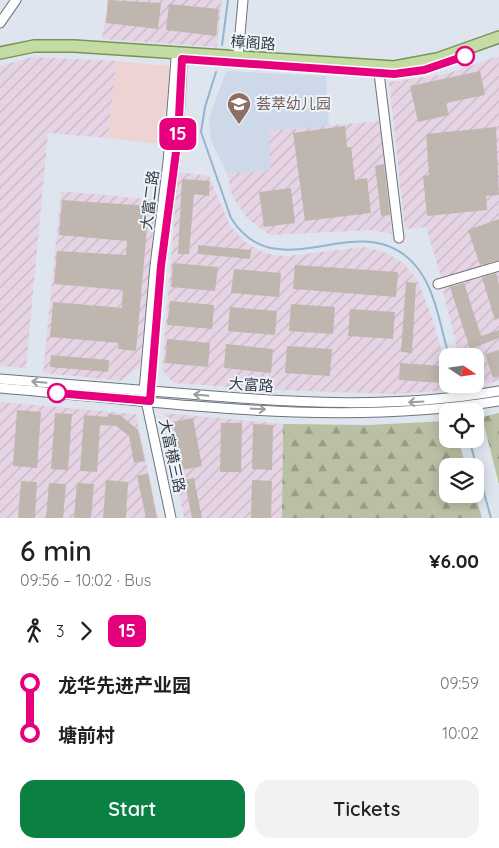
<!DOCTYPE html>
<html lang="en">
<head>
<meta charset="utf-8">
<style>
	:root { --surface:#fff; --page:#f2f2f2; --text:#202124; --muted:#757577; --accent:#0b8043 }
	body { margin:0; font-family:Quicksand,"Noto Sans SC",sans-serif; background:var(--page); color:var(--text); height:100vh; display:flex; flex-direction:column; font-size:19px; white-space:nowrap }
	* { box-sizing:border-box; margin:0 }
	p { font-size:16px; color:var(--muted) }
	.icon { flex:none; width:28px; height:28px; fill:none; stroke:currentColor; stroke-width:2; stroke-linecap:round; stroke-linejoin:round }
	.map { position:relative; height:518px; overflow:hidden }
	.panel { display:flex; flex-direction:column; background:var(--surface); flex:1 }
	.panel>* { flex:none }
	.badge { padding:0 10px; border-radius:8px; font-size:18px; line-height:32px }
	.needle { width:32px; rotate:103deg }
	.tools { position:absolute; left:439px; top:348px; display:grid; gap:10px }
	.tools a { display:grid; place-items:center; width:45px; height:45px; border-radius:10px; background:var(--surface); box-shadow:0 2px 12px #0003; font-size:25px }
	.map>.badge { position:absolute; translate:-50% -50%; box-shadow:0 0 0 2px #fff }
	.legs { display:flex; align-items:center; gap:8px; height:55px; padding:0 20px; font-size:16px }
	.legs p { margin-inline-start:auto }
	.headline { display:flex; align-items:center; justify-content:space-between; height:85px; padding:0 20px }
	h1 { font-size:28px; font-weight:600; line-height:38px }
	.action { display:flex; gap:10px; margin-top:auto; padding:10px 20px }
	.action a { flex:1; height:58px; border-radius:15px; background:var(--accent); color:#fff; font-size:20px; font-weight:600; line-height:58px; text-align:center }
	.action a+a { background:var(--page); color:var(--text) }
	ul { padding:0 20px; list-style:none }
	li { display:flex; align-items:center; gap:18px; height:50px; font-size:19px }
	li i { display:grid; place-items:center; width:8px; height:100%; margin:0 6px; background:currentColor }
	li i::after { content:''; width:12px; height:12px; margin:-6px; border:4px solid; border-radius:50%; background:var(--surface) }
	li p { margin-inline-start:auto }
	li:first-child i { background:linear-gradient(#0000 50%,currentColor 0) }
	li:last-child i { background:linear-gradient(currentColor 50%,#0000 0) }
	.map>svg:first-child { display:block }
</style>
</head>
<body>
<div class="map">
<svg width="499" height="518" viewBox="0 0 499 518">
	<defs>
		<pattern id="industrial-furrows" width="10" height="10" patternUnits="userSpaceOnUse" patternTransform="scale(1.25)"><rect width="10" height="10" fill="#e6d4e5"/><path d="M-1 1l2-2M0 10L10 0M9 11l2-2" fill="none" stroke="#c6b7c6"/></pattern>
		<pattern id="forest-firs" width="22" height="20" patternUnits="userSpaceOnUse" patternTransform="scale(1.25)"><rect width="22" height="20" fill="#bac0a4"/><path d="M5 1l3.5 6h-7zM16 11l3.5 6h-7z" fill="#989d87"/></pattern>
	</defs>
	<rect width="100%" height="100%" fill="#dee5ee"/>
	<polygon fill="#eed3d3" points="116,61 170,66 162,144 108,138"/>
	<g fill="url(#industrial-furrows)">
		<polygon points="108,0 222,0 217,47 102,39"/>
		<polygon points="499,56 499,263 442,280 426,227 405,229 389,82 446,74"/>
		<polygon points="32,57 116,61 108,138 48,133 26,368 0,366 0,66"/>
		<polygon points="380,121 392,234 371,230 270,235 249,220 233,198 227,174 270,170 268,131"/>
		<polygon points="178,172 209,176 230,226 245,242 258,250 273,255 288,256 364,247 384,252 403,263 417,279 433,320 447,370 448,384 451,384 453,390 395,394 275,390 174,383 162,370"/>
		<polygon points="61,191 156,200 140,366 122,381 43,373"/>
		<polygon points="499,269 499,381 467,387 466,384 475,384 475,356 459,356 442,287"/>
		<polygon points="0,402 136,414 158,518 0,518"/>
		<polygon points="164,413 283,424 282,518 184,518"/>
	</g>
	<polygon fill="#cdd9e8" points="226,71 326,76 329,126 269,131 270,170 227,174 211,140 209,119"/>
	<g fill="url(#forest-firs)">
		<polygon points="499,413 499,484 482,417"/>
		<polygon points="447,421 448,439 458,439 466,466 448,466 448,494 475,494 482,518 282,518 283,424 368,425"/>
	</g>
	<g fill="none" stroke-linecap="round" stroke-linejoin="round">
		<g stroke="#92b5d1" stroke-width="2">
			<polyline points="222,45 228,0"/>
			<path d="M216 72 205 107 201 132 231 218C279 295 366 198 419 270 436 293 441 329 449 356"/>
			<polyline points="469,439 491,518"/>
		</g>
	</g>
	<g fill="#bfb7af">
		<polygon points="108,0 161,3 158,29 106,23"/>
		<polygon points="169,4 219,9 216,36 166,30"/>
		<polygon points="480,71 485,95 446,103 449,115 418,122 410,86"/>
		<polygon points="345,126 347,147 351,147 355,180 367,178 371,213 305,221 293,133"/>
		<polygon points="496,127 499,195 486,196 487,210 427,216 423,176 429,175 426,134"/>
		<polygon points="384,164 390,215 381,216 375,166"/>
		<polygon points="182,179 210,181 209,196 194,194 189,254 178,254"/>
		<polygon points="291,188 295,223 264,227 259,192"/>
		<polygon points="62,200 149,206 136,351 118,349 119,343 50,337 53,302 122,308 122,302 123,290 54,284 57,251 126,255 127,241 59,235"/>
		<polygon points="499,219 499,260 480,265 468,230"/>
		<polygon points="198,245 251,250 250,259 198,254"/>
		<polygon points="173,263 218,267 215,291 171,287"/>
		<polygon points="295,265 398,272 396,297 293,289"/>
		<polygon points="234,269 281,273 279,297 231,293"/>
		<polygon points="496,273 499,284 499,318 495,320 482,278"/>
		<polygon points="406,282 416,283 412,353 401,352"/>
		<polygon points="464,283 481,336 499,330 499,338 470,349 450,287"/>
		<polygon points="170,301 214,305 212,329 167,325"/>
		<polygon points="291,304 335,307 333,334 289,331"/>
		<polygon points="230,307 277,311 275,335 228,331"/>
		<polygon points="350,309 395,312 393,339 348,336"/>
		<polygon points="167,339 210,343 208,367 165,363"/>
		<polygon points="226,344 273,349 271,373 224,368"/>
		<polygon points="287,346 332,349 330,376 285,373"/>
		<polygon points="499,350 499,376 493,378 485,354"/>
		<polygon points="51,355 109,360 108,372 50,367"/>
		<polygon points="400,363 443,366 441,383 399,380"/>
		<polygon points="17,410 41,412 37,468 13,466"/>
		<polygon points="55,413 72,414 68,470 51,469"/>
		<polygon points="108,414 120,415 138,430 145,461 134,463 129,436 116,426 100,425 97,472 80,471 84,415 108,417"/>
		<polygon points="193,418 202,466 182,470 173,422"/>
		<polygon points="221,423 242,423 241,472 220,472"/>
		<polygon points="253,424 273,425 272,470 252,469"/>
		<polygon points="148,473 157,518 146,518 137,476"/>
		<polygon points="194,478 202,518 192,518 184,480"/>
		<polygon points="106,480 128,482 126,518 103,518"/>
		<polygon points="252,480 272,481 271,518 251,518"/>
		<polygon points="21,481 37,482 35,518 18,518"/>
		<polygon points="49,483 66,484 63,518 46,518"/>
		<polygon points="77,483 94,484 91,518 74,518"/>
	</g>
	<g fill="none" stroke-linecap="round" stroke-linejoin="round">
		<g stroke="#6e747c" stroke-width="11">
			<g id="minor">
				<polyline points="0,23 16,0"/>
				<polyline points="238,57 243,0"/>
				<polyline points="379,73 399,238"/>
				<polyline points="167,219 178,137 182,65"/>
				<polyline points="438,284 499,266"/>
				<path d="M0 379C63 384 126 389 189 394 293 403 395 409 499 391"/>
				<path d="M0 388C165 402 334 428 499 401"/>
				<polyline points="171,518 144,391 155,266 168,162 176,59 180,53"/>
			</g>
		</g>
		<g stroke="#7a9358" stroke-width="14">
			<polyline id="major" points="0,53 34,46 74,46 394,67 437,59 499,37"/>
		</g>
		<use href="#minor" stroke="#fff" stroke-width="9"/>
		<use href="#major" stroke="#c4dba3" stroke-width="11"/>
	</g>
	<defs><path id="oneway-shaft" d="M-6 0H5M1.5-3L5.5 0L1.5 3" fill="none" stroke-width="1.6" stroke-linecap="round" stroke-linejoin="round" transform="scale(1.25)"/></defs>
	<g stroke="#9c9d9f">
		<use href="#oneway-shaft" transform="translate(39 382) rotate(-175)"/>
		<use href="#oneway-shaft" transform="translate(201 395) rotate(-175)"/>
		<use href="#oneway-shaft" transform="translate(416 402) rotate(177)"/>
		<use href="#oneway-shaft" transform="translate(258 409) rotate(3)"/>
	</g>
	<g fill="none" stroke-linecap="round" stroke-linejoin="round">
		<g stroke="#fff" stroke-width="11">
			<polyline id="line-1" points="57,393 150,401 161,266 178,137 182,59 394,74 424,70 465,56"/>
		</g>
		<use href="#line-1" stroke="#e6007e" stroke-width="8"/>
	</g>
	<defs>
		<g id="school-pin" transform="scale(1.25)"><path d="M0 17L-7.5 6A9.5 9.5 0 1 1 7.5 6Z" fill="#8d6e63" stroke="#ebf3fc"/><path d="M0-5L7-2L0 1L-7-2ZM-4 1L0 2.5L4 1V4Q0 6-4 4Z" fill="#fff"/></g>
	</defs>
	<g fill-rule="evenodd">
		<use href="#school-pin" x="239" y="104"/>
	</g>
	<g fill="#fff" stroke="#e6007e" stroke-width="2.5">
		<circle cx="465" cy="56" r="9"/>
		<circle cx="57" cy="393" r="9"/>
	</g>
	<g text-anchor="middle" stroke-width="4" stroke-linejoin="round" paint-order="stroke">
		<g font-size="15" fill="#383b3f" stroke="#ebf3fc">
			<text transform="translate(253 43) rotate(4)" y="5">樟阁路</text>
			<text transform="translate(150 200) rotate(-83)" y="5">大富二路</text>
			<text transform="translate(251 385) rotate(4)" y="5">大富路</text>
			<text transform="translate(172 456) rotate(78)" y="5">大富横三路</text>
		</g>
		<g font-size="15" fill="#785e54" stroke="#ebf3fc" text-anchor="start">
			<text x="256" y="109">荟萃幼儿园</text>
		</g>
	</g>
</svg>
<div class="tools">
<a><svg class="needle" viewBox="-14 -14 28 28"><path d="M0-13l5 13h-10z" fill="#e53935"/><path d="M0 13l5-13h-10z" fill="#757577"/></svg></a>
<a><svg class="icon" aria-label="locate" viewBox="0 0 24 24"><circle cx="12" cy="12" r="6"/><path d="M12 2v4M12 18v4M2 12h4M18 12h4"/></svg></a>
<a><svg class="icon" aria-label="layers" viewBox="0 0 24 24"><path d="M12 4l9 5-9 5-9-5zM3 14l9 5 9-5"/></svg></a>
</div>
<b class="badge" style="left:178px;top:134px;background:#e6007e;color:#fff">15</b>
</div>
<section class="panel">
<div class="headline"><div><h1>6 min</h1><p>09:56 – 10:02 · Bus</p></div><b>¥6.00</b></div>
<div class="legs"><svg class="icon" aria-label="walk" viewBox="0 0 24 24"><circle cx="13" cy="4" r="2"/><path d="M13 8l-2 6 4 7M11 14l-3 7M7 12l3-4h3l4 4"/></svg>3<svg class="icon" aria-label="forward" viewBox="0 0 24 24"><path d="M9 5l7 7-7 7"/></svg><b class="badge" style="background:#e6007e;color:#fff">15</b></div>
<ul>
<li><i style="color:#e6007e"></i><b>龙华先进产业园</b><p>09:59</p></li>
<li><i style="color:#e6007e"></i><b>塘前村</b><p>10:02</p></li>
</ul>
<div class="action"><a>Start</a><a>Tickets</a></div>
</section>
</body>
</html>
